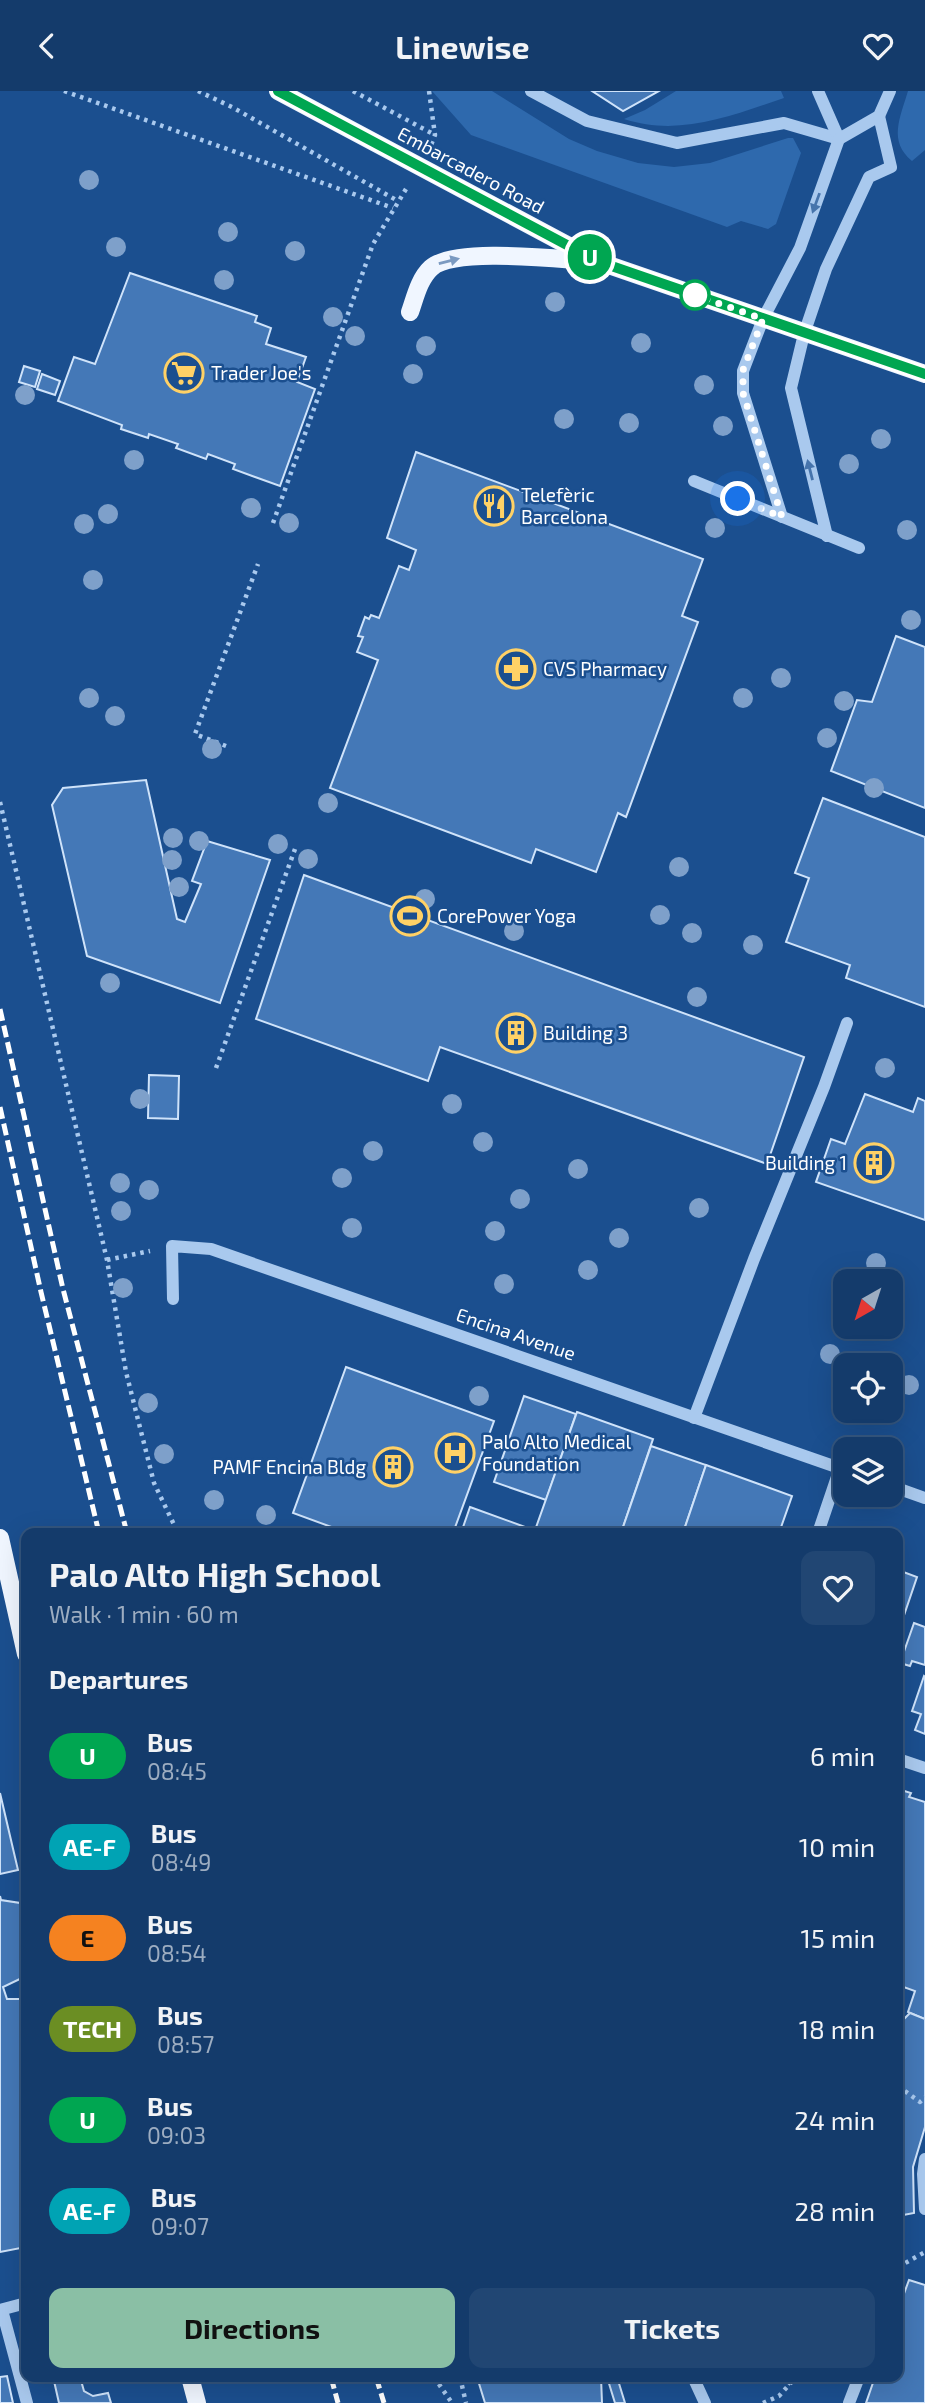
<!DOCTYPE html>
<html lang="en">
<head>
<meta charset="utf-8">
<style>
	:root { --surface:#143b6b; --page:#214673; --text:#f1f3f6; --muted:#9dadc1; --line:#33557e; --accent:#8abfa5 }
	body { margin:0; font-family:"Exo 2",sans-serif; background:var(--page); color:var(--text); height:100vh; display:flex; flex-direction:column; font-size:26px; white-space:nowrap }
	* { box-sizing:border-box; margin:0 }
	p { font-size:23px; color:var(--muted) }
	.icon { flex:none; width:38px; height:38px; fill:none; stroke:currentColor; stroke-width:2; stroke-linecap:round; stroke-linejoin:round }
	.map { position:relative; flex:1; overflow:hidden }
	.sheet { position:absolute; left:21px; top:1437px; width:882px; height:854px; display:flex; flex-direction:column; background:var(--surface); border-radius:14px; box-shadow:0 7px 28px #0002,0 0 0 2px var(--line) }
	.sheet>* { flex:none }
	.badge { padding:0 14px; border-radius:23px; font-size:24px; line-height:46px }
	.needle { width:46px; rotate:219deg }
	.controls { position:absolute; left:833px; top:1178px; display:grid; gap:14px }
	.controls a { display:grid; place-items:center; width:70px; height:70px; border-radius:14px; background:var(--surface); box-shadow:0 7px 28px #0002,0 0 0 2px var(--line); font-size:35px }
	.you { position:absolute; width:35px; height:35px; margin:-18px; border:5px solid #fff; border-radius:50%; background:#1a73e8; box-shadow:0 0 0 10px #1a73e833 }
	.map>.badge { position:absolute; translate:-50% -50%; box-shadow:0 0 0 4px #fff }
	h2 { padding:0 28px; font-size:26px; line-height:63px }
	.round { display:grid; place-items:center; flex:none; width:74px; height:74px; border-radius:14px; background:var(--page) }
	.summary { display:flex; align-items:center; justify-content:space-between; height:119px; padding:0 28px }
	h1 { font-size:33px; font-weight:700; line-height:52px }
	.action { display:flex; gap:14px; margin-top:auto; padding:14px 28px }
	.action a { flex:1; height:80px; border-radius:14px; background:var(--accent); color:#111; font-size:28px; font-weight:700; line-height:80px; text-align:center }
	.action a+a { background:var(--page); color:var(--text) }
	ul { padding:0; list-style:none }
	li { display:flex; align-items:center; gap:21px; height:91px; padding:0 28px }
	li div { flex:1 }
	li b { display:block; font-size:26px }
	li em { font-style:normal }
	li .badge { min-width:77px; font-weight:700; text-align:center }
	header { display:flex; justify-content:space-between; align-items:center; height:91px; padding:0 28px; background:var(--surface); font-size:32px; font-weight:700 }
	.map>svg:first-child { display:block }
</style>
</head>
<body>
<header><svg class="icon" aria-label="back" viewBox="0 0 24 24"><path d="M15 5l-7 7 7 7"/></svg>Linewise<svg class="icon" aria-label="heart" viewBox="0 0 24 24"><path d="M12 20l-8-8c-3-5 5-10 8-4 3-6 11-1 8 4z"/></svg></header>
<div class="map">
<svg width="925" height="2312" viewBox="0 0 925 2312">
	<rect width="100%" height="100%" fill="#1b4f8f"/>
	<g fill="#2e69ad">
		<polygon points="432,0 492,0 569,48 597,60 638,72 674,76 710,72 788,47 793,47 801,62 776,133 768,138 741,130 727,136 471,44"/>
		<path d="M676 0H781L784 7C731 25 679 46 624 28L645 19Z"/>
		<path d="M908 0H925V59L912 70C888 50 900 27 908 0Z"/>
	</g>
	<g fill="#4478b7" stroke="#cfe3fa" stroke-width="2">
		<polygon points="592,0 659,0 623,20"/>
		<polygon points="130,182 257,225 255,231 271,237 266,253 306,266 297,291 315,298 280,395 233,378 235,373 208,363 206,368 176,357 178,353 149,343 148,347 121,338 122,334 58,310 74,266 95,273"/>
		<polygon points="24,275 40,280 35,296 19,291"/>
		<polygon points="42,283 60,290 55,304 37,298"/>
		<polygon points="416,361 703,468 682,525 698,531 626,726 618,722 596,781 536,758 531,772 330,697 378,569 357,561 363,546 358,545 365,526 369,528 371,524 379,527 399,475 409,479 416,459 387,447"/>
		<polygon points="896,545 925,556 925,717 831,680 857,609 872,611"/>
		<polygon points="146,689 177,828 185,831 201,793 192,790 207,750 270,769 220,912 87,865 52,714 63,697"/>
		<polygon points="823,707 925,746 925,916 846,887 850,874 786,851 809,787 795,782"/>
		<polygon points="304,784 804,966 767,1073 440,956 428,990 256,928"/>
		<polygon points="149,984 179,985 178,1028 148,1027"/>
		<polygon points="865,1003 913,1021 918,1007 925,1010 925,1129 816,1091 831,1048 845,1053"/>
		<polygon points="346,1276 494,1330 453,1442 348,1442 293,1422"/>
		<polygon points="524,1305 576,1323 546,1409 494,1391"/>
		<polygon points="577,1321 653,1348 621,1442 534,1442"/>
		<polygon points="651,1355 706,1374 683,1442 621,1442"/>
		<polygon points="706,1374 792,1405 779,1442 683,1442"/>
		<polygon points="470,1416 528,1437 526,1442 461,1442"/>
		<polygon points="898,1479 917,1486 898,1542"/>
		<polygon points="914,1532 925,1536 925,1574 912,1570 910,1575 900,1572"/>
		<polygon points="924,1585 925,1586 925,1643 915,1639 921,1623 912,1620"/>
		<polygon points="898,1698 911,1702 909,1706 925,1711 925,1928 908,1921 915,1900 898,1894"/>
		<polygon points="0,1702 18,1779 0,1783"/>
		<polygon points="0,1805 1,1809 20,1812 26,1839 26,1885 3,1896 7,1908 26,1908 26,2156 0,2161"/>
		<polygon points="910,1922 925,1928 925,2036 913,2076 914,2122 898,2125 898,1934"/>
		<polygon points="909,2189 925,2194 925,2312 866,2312 875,2286 898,2286 898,2219"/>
		<polygon points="7,2285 13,2312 0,2312 0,2286"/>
		<polygon points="70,2286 80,2286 84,2300 93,2305 108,2302 111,2312 59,2312 54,2290"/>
		<polygon points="477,2286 601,2286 602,2312 485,2312"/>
		<polygon points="607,2286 617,2286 625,2312 615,2312"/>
	</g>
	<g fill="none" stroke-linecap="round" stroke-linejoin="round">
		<g stroke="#a9c9ee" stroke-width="4.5" stroke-dasharray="3.5 5" stroke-linecap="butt">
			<polyline points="64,0 393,117"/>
			<polyline points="198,0 232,16 398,110"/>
			<polyline points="353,0 435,44"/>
			<polyline points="429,0 435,44 431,54"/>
			<polyline points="273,432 373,153 406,98"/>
			<polyline points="226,655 195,643 258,473"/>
			<polyline points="0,711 107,1169 126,1281 154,1392 178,1442"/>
			<polyline points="216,977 295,758"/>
			<polyline points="107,1169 150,1160"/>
			<polyline points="898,1995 920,2011 925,2006"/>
			<polyline points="898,2176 925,2161"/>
			<polyline points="434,2286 452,2312"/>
			<polyline points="460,2286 466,2312"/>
			<polyline points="782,2286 791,2293"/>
			<polyline points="763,2312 779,2305 796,2286"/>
		</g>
		<g stroke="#a9c9ee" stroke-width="12">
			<polyline points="531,0 587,30 677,52 784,32 839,48"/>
			<polyline points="818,0 839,48"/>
			<polyline points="694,390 859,457"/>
			<polyline points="782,426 743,302 743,280 763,228 800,157 839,48 879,25 890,0"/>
			<polyline points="827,445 791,297 804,243 826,178 869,86 891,76 879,25"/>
			<polyline points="173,1208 172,1155 211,1158 845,1379"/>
			<polyline points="694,1327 754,1168 824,996 847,932"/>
			<polyline points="891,1395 925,1407"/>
			<polyline points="818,1442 840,1377"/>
			<polyline points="898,1668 925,1677"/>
			<polyline points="925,2068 923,2083 925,2118"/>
			<polyline points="0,2219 26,2212"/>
			<polyline points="2,2219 27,2312"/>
			<polyline points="693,2286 705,2312"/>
			<polyline points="849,2312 859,2286"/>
		</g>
		<g stroke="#f0f6ff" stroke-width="18">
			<polyline points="278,0 597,170 925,283"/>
			<path d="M410 221C415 207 419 188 431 177 454 156 557 168 590 170"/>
			<polyline points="0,1447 26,1563"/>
			<polyline points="190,2286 197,2312"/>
		</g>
		<g stroke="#fff" stroke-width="5" stroke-dasharray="12 5" stroke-linecap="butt">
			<polyline points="0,918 63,1198 127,1442"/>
			<polyline points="0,1016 41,1201 99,1442"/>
			<polyline points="331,2286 338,2312"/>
			<polyline points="376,2286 384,2312"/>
		</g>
	</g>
	<g fill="#7ea0ca">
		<circle cx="89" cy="89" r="10"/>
		<circle cx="228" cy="141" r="10"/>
		<circle cx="116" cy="156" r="10"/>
		<circle cx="295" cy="160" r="10"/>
		<circle cx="224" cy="189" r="10"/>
		<circle cx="555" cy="211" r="10"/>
		<circle cx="333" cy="226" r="10"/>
		<circle cx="355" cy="245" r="10"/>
		<circle cx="641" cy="252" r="10"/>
		<circle cx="426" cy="255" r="10"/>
		<circle cx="413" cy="283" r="10"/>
		<circle cx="704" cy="294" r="10"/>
		<circle cx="25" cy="304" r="10"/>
		<circle cx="564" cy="328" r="10"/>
		<circle cx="629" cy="332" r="10"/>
		<circle cx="723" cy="335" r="10"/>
		<circle cx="881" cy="348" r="10"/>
		<circle cx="134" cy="369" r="10"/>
		<circle cx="849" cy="373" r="10"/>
		<circle cx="251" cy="417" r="10"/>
		<circle cx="108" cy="423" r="10"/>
		<circle cx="289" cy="432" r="10"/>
		<circle cx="84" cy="433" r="10"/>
		<circle cx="715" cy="437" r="10"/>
		<circle cx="907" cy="439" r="10"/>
		<circle cx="93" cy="489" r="10"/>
		<circle cx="911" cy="529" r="10"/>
		<circle cx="781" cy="587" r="10"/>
		<circle cx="89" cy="607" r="10"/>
		<circle cx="743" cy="607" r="10"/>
		<circle cx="844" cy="610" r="10"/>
		<circle cx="115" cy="625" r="10"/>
		<circle cx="827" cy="647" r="10"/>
		<circle cx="212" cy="658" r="10"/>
		<circle cx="874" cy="697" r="10"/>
		<circle cx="328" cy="712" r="10"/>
		<circle cx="173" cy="747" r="10"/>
		<circle cx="199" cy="750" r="10"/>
		<circle cx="278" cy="753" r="10"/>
		<circle cx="308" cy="768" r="10"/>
		<circle cx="172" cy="769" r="10"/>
		<circle cx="679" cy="776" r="10"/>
		<circle cx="179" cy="796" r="10"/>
		<circle cx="425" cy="808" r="10"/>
		<circle cx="660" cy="824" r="10"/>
		<circle cx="514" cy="840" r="10"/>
		<circle cx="692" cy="842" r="10"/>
		<circle cx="753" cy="854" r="10"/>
		<circle cx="110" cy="892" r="10"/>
		<circle cx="697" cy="906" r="10"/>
		<circle cx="885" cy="977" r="10"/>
		<circle cx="140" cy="1008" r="10"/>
		<circle cx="452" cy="1013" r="10"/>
		<circle cx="483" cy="1051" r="10"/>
		<circle cx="373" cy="1060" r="10"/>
		<circle cx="578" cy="1078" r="10"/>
		<circle cx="342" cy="1087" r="10"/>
		<circle cx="120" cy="1092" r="10"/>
		<circle cx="149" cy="1099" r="10"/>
		<circle cx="520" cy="1108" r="10"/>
		<circle cx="699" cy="1117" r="10"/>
		<circle cx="121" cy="1120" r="10"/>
		<circle cx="352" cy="1137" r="10"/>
		<circle cx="495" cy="1140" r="10"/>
		<circle cx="619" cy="1147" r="10"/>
		<circle cx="876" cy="1172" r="10"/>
		<circle cx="588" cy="1179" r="10"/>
		<circle cx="504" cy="1193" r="10"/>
		<circle cx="123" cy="1197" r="10"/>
		<circle cx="830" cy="1263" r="10"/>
		<circle cx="909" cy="1294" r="10"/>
		<circle cx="479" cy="1305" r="10"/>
		<circle cx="148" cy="1312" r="10"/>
		<circle cx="164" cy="1363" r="10"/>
		<circle cx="214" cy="1409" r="10"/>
		<circle cx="266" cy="1424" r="10"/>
	</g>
	<defs><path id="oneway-solid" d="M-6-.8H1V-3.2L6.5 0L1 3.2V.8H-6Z" transform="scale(1.75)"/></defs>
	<g fill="#4674ac">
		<use href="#oneway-solid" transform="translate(816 112) rotate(110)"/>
		<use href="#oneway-solid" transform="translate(810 379) rotate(-104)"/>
	</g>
	<use fill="#7b9ac1" href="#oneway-solid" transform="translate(449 170) rotate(-14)"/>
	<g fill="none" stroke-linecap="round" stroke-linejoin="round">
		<g stroke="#fff" stroke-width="16">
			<polyline id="line" points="278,0 597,170 925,283"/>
		</g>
		<use href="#line" stroke="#00a651" stroke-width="10"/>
		<polyline stroke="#fff" stroke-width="7" stroke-dasharray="0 12.6" points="695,204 763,228 743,279 743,302 782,426 738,408"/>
	</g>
	<defs>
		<g id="supermarket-ring" transform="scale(2.0125)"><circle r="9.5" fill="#1b4f8f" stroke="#ffd166" stroke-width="1.5"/><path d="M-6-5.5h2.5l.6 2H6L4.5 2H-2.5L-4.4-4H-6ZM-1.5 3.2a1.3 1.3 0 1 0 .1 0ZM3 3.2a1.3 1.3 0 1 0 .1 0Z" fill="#ffd166"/></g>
		<g id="restaurant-ring" transform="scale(2.0125)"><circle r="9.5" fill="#1b4f8f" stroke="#ffd166" stroke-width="1.5"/><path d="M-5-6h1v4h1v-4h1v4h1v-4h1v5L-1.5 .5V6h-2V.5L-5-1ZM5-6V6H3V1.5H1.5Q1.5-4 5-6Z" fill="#ffd166"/></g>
		<g id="pharmacy-ring" transform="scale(2.0125)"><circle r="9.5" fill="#1b4f8f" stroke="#ffd166" stroke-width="1.5"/><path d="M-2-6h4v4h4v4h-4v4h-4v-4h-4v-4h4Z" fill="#ffd166"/></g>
		<g id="stadium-ring" transform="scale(2.0125)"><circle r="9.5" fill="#1b4f8f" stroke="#ffd166" stroke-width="1.5"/><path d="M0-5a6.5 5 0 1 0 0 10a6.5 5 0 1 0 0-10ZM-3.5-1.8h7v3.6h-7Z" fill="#ffd166"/></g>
		<g id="building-ring" transform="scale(2.0125)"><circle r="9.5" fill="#1b4f8f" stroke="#ffd166" stroke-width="1.5"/><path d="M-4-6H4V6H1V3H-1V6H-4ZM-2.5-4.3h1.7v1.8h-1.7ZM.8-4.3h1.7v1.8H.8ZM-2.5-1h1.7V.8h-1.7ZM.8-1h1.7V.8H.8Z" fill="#ffd166"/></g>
		<g id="hospital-ring" transform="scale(2.0125)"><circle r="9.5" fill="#1b4f8f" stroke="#ffd166" stroke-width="1.5"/><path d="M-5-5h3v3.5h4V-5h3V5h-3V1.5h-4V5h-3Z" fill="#ffd166"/></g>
	</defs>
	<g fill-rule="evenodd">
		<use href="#supermarket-ring" x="184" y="282"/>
		<use href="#restaurant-ring" x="494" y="415"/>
		<use href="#pharmacy-ring" x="516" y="578"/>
		<use href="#stadium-ring" x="410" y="825"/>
		<use href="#building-ring" x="516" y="942"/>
		<use href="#building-ring" x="874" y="1072"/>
		<use href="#hospital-ring" x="455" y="1362"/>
		<use href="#building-ring" x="393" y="1376"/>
	</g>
	<circle fill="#fff" stroke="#00a651" stroke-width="3.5" cx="695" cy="204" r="14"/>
	<g text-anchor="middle" stroke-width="5" stroke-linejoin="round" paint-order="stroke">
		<g font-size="19" fill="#fff" stroke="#1b4f8f">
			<text transform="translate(471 79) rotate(28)" y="7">Embarcadero Road</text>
			<text transform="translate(516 1243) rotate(19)" y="7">Encina Avenue</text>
		</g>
		<g font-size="19" fill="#fff" stroke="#1b4f8f" text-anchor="start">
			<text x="211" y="289">Trader Joe's</text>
			<text x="521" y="411">Telefèric<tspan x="521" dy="22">Barcelona</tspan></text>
			<text x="543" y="585">CVS Pharmacy</text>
			<text x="437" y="832">CorePower Yoga</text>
			<text x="543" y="949">Building 3</text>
			<text x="847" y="1079" text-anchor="end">Building 1</text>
			<text x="482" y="1358">Palo Alto Medical<tspan x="482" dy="22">Foundation</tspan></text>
			<text x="366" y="1383" text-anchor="end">PAMF Encina Bldg</text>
		</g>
	</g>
</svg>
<div class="controls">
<a><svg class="needle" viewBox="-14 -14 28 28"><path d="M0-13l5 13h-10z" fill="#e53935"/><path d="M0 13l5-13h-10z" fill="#9dadc1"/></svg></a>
<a><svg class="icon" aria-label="locate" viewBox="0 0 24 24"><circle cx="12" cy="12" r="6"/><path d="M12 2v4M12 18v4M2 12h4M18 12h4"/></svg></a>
<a><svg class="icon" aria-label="layers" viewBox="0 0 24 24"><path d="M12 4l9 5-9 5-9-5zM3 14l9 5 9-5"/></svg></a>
</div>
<div class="you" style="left:738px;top:408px"></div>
<b class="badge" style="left:590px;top:166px;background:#00a651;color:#fff">U</b>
<section class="sheet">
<div class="summary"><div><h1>Palo Alto High School</h1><p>Walk · 1 min · 60 m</p></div><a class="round"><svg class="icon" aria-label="heart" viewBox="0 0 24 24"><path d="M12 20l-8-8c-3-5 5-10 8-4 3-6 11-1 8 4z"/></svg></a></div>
<h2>Departures</h2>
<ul>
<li><span class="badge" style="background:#00a651;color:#fff">U</span><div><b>Bus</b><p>08:45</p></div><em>6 min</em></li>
<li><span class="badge" style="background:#00a3b4;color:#fff">AE-F</span><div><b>Bus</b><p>08:49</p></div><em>10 min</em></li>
<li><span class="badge" style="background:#f58220;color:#111">E</span><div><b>Bus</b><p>08:54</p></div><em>15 min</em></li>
<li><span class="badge" style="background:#6b8e23;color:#fff">TECH</span><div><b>Bus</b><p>08:57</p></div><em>18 min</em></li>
<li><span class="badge" style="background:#00a651;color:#fff">U</span><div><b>Bus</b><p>09:03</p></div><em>24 min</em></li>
<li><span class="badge" style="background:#00a3b4;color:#fff">AE-F</span><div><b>Bus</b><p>09:07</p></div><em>28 min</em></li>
</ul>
<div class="action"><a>Directions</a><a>Tickets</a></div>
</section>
</div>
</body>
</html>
